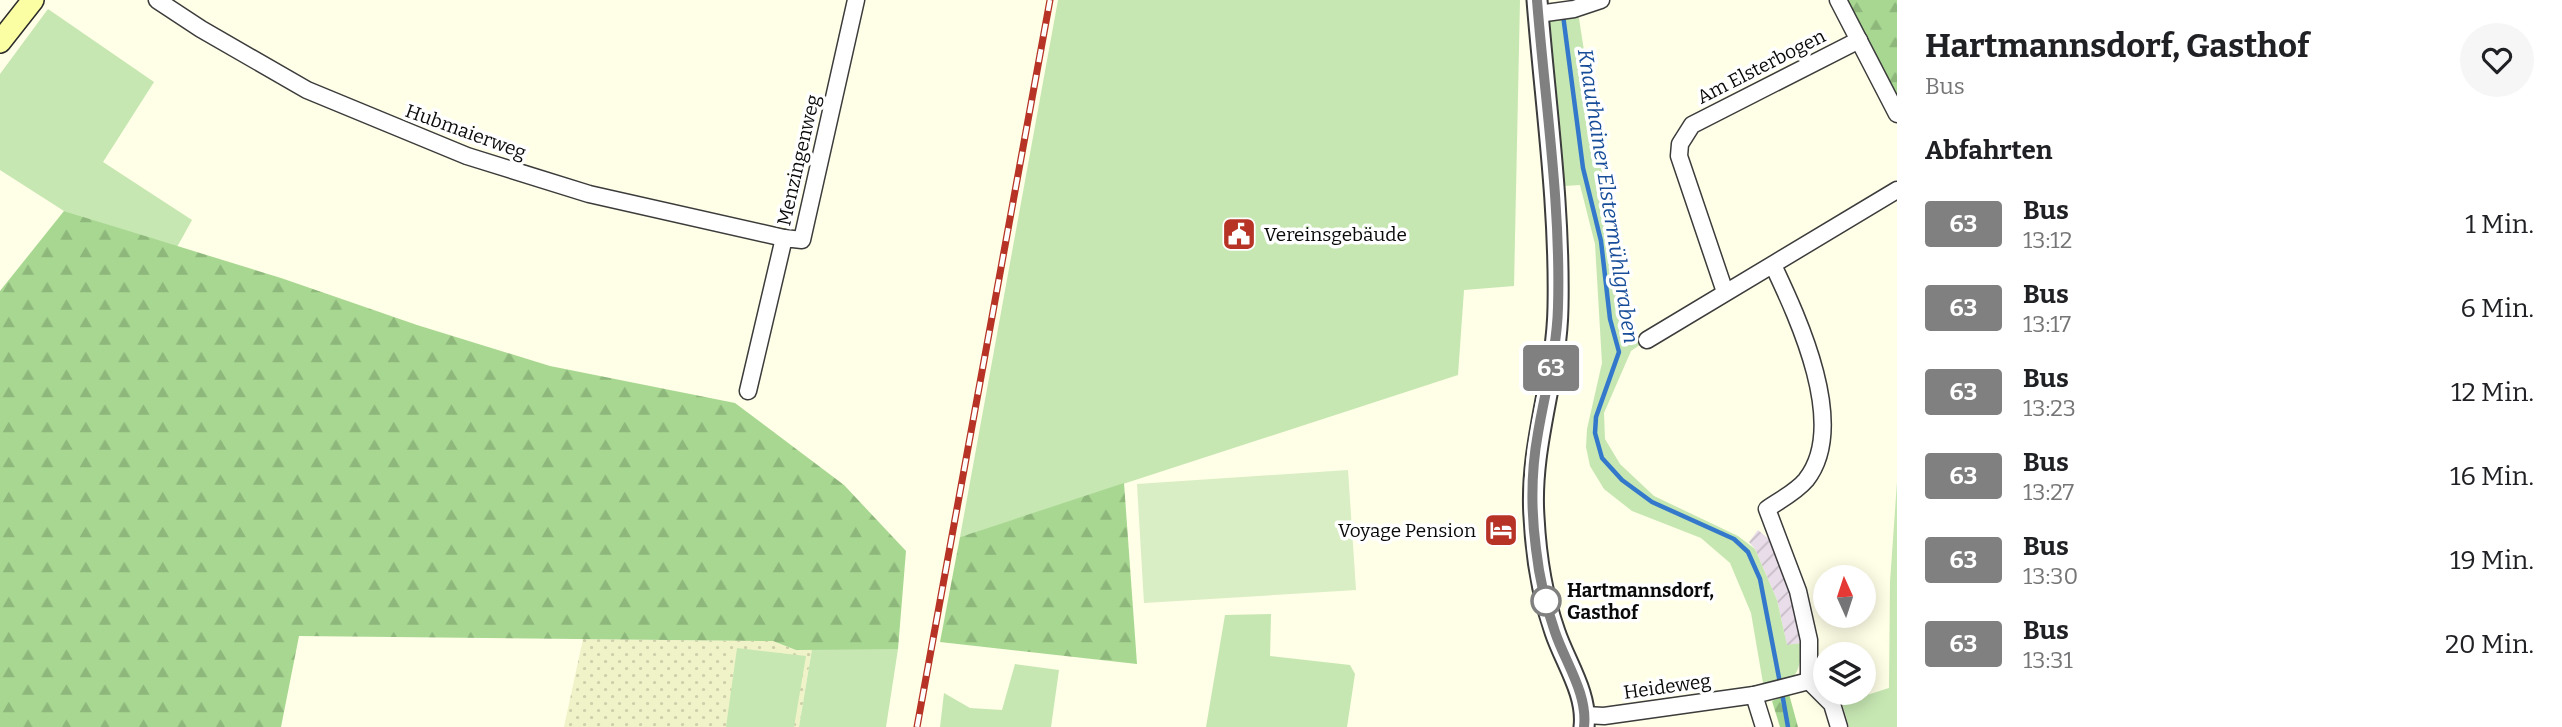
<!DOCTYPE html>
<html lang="de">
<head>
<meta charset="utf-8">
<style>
	:root { --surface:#fff; --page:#f6f6f6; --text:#202124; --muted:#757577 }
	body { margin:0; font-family:Bitter,serif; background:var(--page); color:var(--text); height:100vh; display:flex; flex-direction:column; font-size:26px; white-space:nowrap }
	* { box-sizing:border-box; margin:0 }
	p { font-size:23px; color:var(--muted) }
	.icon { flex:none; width:38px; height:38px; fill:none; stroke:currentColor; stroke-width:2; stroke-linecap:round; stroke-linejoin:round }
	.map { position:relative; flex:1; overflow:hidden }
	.sheet { display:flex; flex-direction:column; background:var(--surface); width:665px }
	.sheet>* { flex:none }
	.badge { padding:0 14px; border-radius:5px; font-size:24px; line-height:46px }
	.needle { width:46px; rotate:357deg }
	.controls { position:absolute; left:1813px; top:565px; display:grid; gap:14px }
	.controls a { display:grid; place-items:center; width:63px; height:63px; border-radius:50%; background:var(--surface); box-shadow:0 4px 18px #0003; font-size:35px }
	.map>.badge { position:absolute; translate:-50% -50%; box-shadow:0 0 0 4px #fff }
	h2 { padding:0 28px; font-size:26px; line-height:63px }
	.round { display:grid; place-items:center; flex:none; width:74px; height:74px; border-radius:37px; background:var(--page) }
	.headline { display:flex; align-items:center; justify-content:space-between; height:119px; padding:0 28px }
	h1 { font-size:33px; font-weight:700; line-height:52px }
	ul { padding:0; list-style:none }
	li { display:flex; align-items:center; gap:21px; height:84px; padding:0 28px }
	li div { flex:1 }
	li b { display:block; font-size:26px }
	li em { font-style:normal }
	li .badge { min-width:77px; font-weight:700; text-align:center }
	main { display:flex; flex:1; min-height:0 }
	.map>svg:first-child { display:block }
</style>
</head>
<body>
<main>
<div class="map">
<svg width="1897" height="727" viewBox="0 0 1897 727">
	<defs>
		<pattern id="industrial-furrows" width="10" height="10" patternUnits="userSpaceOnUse" patternTransform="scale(1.75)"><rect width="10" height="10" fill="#e9dde9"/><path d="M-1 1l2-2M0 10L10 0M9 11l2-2" fill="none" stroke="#c6bcc6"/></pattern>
		<pattern id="farmland-dots" width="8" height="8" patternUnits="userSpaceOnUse" patternTransform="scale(1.75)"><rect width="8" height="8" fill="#f0f3c8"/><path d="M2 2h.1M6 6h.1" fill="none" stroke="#cccfaa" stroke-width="1.8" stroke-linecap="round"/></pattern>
		<pattern id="forest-firs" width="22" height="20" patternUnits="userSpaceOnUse" patternTransform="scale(1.75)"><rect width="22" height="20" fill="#a7d791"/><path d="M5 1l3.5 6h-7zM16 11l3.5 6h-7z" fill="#8eb77c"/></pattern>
	</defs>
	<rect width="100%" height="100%" fill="#fffee6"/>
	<polygon fill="url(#industrial-furrows)" points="1758,530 1770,540 1790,593 1801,643 1787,646 1777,600 1755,549 1749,542"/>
	<polygon fill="url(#farmland-dots)" points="583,639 773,641 796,650 812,649 799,727 564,727"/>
	<g fill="#c6e7b2">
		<polygon points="1058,0 1520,0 1514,286 1464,290 1458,375 960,537"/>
		<polygon points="48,9 154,82 103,162 192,220 177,247 64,211 0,170 0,74"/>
		<path d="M1578 12 1600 154 1620 319 1627 337H1636L1641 344 1631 351 1604 413 1605 439 1620 464 1654 496 1738 536 1755 549 1777 600 1787 645 1801 643C1803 668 1793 693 1763 683L1751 613 1730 563 1701 538 1632 511 1604 489 1590 466 1586 447 1587 429 1602 363 1595 244 1580 185 1564 186 1545 28 1556 16Z"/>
		<polygon points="1897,482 1897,727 1849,727 1842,703 1889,688 1890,582"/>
		<polygon points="1271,614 1270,656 1350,665 1355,674 1347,727 1206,727 1225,615"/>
		<polygon points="737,648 806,656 794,727 726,727"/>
		<polygon points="812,649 898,649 886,727 799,727"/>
		<polygon points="1015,664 1059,670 1051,727 940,727 944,693 970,708 1002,710"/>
	</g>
	<g fill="url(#forest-firs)">
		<polygon points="1844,0 1897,0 1897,101"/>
		<polygon points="64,211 281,278 417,325 550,366 735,403 844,485 906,551 898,649 796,650 773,641 299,636 281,727 0,727 0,291"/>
		<polygon points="1124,483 1137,664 940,642 960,537"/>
		<polygon points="1789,694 1798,727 1780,727 1772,701"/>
	</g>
	<polygon fill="#d9eec4" points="1348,470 1356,590 1144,603 1137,484"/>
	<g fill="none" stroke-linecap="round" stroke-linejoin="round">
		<g stroke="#3478cb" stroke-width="4.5">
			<polyline points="1563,15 1583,168 1601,241 1610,319 1619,352 1596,417 1595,433 1602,458 1622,480 1652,502 1734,539 1748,552 1760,579 1780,683"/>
			<polyline points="1782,693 1788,727"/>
		</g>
		<g stroke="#3c3c3c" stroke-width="19">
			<g id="minor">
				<polyline points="157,0 201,29 307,90 467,156 589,194 784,238"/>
				<polyline points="1838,0 1897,114"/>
				<polyline points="1538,14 1574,9 1601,0"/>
				<path d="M1773 265C1798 318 1849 426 1806 480 1796 492 1780 500 1767 509L1798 591 1809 640V681L1832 704 1839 727"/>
				<polyline points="1725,292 1679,156 1680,144 1692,125 1859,40"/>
				<polyline points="1647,340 1897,190"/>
				<polyline points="748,391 784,238 802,240 856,0"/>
				<polyline points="1754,695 1764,727"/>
				<polyline points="1585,715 1604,716 1754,695 1809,681"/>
			</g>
		</g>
		<g stroke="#3c3c3c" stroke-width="23">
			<path id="tertiary" d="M1537 0C1545 102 1560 204 1558 307 1557 378 1529 445 1534 517 1536 556 1542 595 1555 632 1565 662 1588 694 1584 727"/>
		</g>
		<g stroke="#2b2b2b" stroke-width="24">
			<polyline id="secondary" points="0,42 33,0"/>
		</g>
		<use href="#minor" stroke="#fff" stroke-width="16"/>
		<use href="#tertiary" stroke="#fff" stroke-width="19"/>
		<use href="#secondary" stroke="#fbfea2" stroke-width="21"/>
		<g stroke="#b63325" stroke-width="7">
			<polyline id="rail" points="917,727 1050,0"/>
		</g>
		<use href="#rail" stroke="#fff" stroke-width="4.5" stroke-dasharray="13" stroke-linecap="butt"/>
	</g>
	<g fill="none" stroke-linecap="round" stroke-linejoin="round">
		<g stroke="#fff" stroke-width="16">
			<path id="line" d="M1537 0C1545 102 1561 204 1558 307 1557 350 1545 391 1538 433 1531 471 1531 511 1536 549 1539 576 1546 606 1555 632 1565 662 1588 694 1584 727"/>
		</g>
		<use href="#line" stroke="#808080" stroke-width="10"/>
	</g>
	<defs>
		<g id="civic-square" transform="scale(1.75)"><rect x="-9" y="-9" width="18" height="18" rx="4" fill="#b63325" stroke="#fff"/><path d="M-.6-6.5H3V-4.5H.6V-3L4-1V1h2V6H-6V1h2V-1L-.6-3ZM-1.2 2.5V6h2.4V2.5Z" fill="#fff"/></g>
		<g id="hotel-square" transform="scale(1.75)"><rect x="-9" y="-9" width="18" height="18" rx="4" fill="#b63325" stroke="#fff"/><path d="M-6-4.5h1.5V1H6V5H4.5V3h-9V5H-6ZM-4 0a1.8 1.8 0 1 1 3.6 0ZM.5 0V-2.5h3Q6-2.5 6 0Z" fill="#fff"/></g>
	</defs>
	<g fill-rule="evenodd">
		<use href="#civic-square" x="1239" y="234"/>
		<use href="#hotel-square" x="1501" y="530"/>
	</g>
	<circle fill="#fff" stroke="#808080" stroke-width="3.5" cx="1546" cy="601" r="14"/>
	<g text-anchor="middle" stroke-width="7" stroke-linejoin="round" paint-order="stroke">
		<g font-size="19" fill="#090909" stroke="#fff">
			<text transform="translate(1761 66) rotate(-27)" y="7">Am Elsterbogen</text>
			<text transform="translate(466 131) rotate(20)" y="7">Hubmaierweg</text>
			<text transform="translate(798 160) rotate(-77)" y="7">Menzingenweg</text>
			<text transform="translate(1667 686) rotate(-8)" y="7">Heideweg</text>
		</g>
		<g font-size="19" fill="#090909" stroke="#fff" text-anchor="start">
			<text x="1264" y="241">Vereinsgebäude</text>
			<text x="1476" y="537" text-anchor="end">Voyage Pension</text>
		</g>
		<g font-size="19" font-weight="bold" fill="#090909" stroke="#fff" text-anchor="start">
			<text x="1567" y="597">Hartmannsdorf,<tspan x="1567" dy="22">Gasthof</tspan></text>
		</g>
		<g font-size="21" font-style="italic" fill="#164c98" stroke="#fff">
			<text transform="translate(1608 196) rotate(81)" y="7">Knauthainer Elstermühlgraben</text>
		</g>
	</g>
</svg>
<div class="controls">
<a><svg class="needle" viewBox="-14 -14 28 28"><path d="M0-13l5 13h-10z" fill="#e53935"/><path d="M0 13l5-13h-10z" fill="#757577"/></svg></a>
<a><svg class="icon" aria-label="layers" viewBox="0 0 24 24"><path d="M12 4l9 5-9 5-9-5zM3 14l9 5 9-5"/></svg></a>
</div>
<b class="badge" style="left:1551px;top:368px;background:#808080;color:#fff">63</b>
</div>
<section class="sheet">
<div class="headline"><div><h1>Hartmannsdorf, Gasthof</h1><p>Bus</p></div><a class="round"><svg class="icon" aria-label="heart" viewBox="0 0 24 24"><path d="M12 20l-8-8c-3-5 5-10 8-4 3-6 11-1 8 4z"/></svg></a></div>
<h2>Abfahrten</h2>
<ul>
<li><span class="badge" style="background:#808080;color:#fff">63</span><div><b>Bus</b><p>13:12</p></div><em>1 Min.</em></li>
<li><span class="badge" style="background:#808080;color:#fff">63</span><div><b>Bus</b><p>13:17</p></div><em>6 Min.</em></li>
<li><span class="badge" style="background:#808080;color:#fff">63</span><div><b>Bus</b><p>13:23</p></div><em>12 Min.</em></li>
<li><span class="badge" style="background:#808080;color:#fff">63</span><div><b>Bus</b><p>13:27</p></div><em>16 Min.</em></li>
<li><span class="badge" style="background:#808080;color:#fff">63</span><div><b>Bus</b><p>13:30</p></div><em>19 Min.</em></li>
<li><span class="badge" style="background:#808080;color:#fff">63</span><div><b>Bus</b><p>13:31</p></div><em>20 Min.</em></li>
</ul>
</section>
</main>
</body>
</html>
